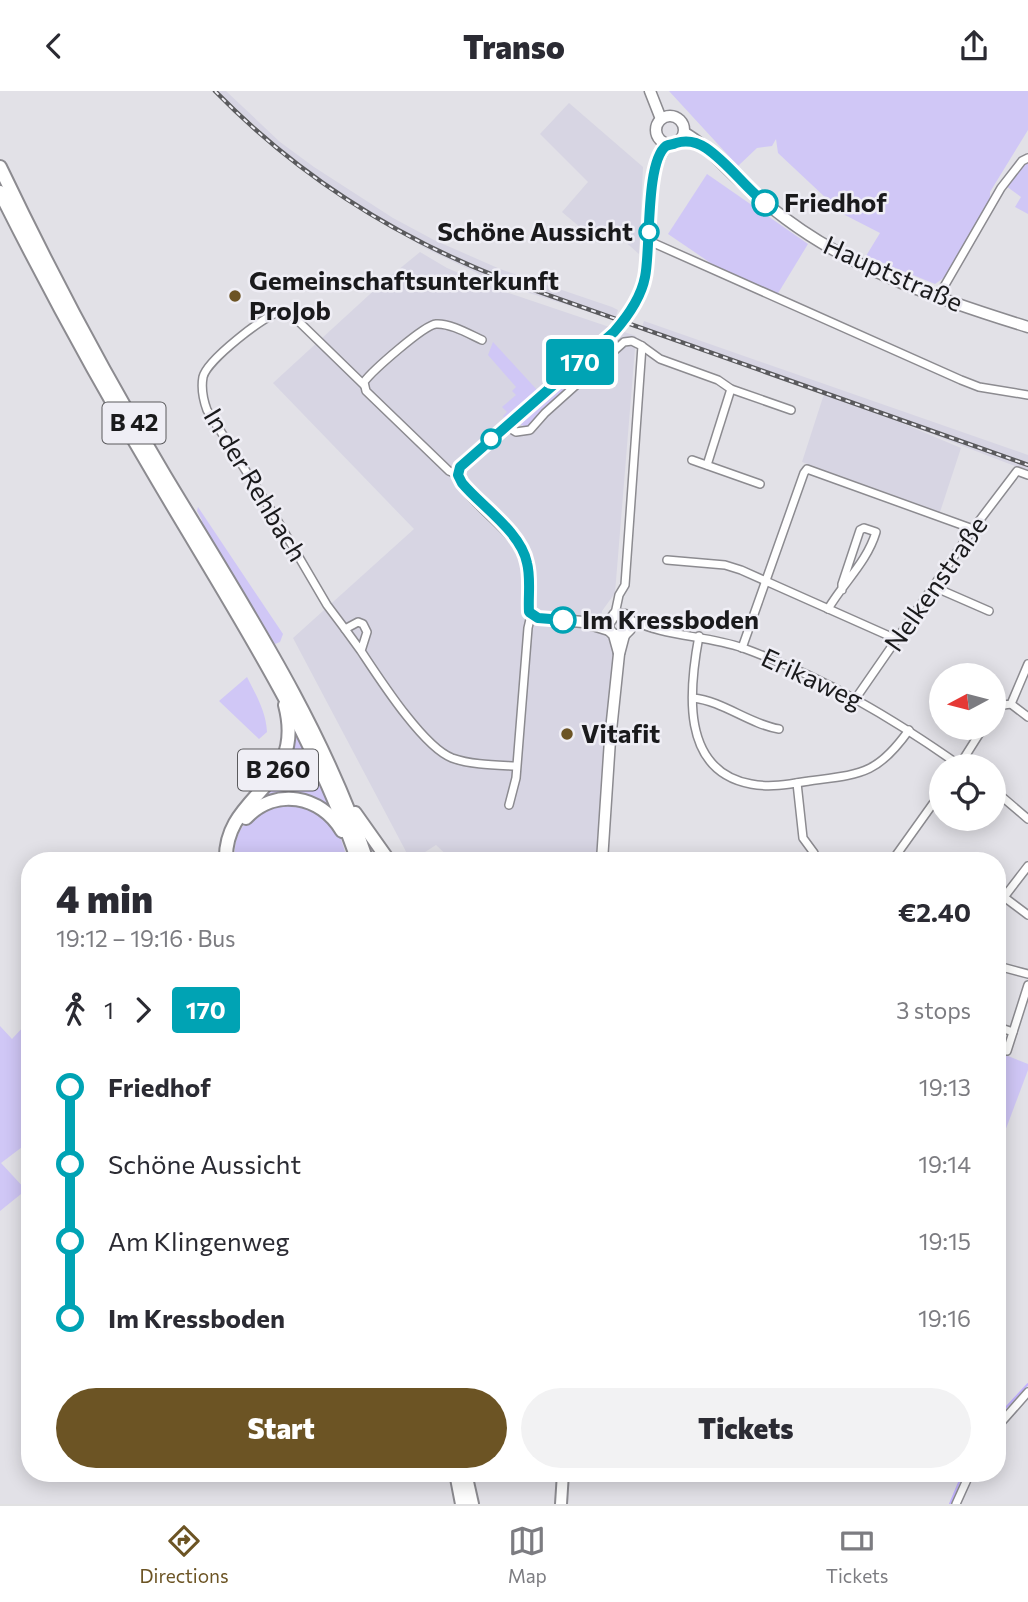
<!DOCTYPE html>
<html lang="en">
<head>
<meta charset="utf-8">
<style>
	:root { --surface:#fff; --page:#f2f2f3; --text:#2b2b33; --muted:#7c7c81; --line:#e1e1e2; --accent:#6c5424 }
	body { margin:0; font-family:Commissioner,sans-serif; background:var(--page); color:var(--text); height:100vh; display:flex; flex-direction:column; font-size:26px; white-space:nowrap }
	* { box-sizing:border-box; margin:0 }
	p { font-size:23px; color:var(--muted) }
	.icon { flex:none; width:38px; height:38px; fill:none; stroke:currentColor; stroke-width:2; stroke-linecap:round; stroke-linejoin:round }
	.map { position:relative; flex:1; overflow:hidden }
	.drawer { position:absolute; left:21px; top:761px; width:985px; height:630px; display:flex; flex-direction:column; background:var(--surface); border-radius:28px; box-shadow:0 4px 18px #0003 }
	.drawer>* { flex:none }
	.badge { padding:0 14px; border-radius:5px; font-size:24px; line-height:46px }
	.needle { width:46px; rotate:263deg }
	.buttons { position:absolute; left:929px; top:572px; display:grid; gap:14px }
	.buttons a { display:grid; place-items:center; width:77px; height:77px; border-radius:50%; background:var(--surface); box-shadow:0 4px 18px #0003; font-size:35px }
	.map>.badge { position:absolute; translate:-50% -50%; box-shadow:0 0 0 4px #fff }
	.legs { display:flex; align-items:center; gap:10px; height:77px; padding:0 35px; font-size:23px }
	.legs p { margin-inline-start:auto }
	.summary { display:flex; align-items:center; justify-content:space-between; height:119px; padding:0 35px }
	h1 { font-size:38px; font-weight:800; line-height:52px }
	.primary-button { display:flex; gap:14px; margin-top:auto; padding:14px 35px }
	.primary-button a { flex:1; height:80px; border-radius:42px; background:var(--accent); color:#fff; font-size:28px; font-weight:800; line-height:80px; text-align:center }
	.primary-button a+a { background:var(--page); color:var(--text) }
	ul { padding:0 35px; list-style:none }
	li { display:flex; align-items:center; gap:24px; height:77px; font-size:26px }
	li i { display:grid; place-items:center; width:10px; height:100%; margin:0 9px; background:currentColor }
	li i::after { content:''; width:18px; height:18px; margin:-9px; border:5px solid; border-radius:50%; background:var(--surface) }
	li p { margin-inline-start:auto }
	li:first-child i { background:linear-gradient(#0000 50%,currentColor 0) }
	li:last-child i { background:linear-gradient(currentColor 50%,#0000 0) }
	header { display:flex; justify-content:space-between; align-items:center; height:91px; padding:0 35px; background:var(--surface); font-size:32px; font-weight:800 }
	.tabs { display:flex; justify-content:space-around; align-items:center; height:98px; border-top:2px solid var(--line); background:var(--surface); font-size:19px; color:var(--muted) }
	.tabs a { display:grid; justify-items:center; gap:4px }
	.tabs .selected { color:var(--accent) }
	.map>svg:first-child { display:block }
</style>
</head>
<body>
<header><svg class="icon" aria-label="back" viewBox="0 0 24 24"><path d="M15 5l-7 7 7 7"/></svg>Transo<svg class="icon" aria-label="share" viewBox="0 0 24 24"><path d="M12 15V3M7 8l5-5 5 5M5 13v7h14v-7"/></svg></header>
<div class="map">
<svg width="1028" height="1413" viewBox="0 0 1028 1413">
	<rect width="100%" height="100%" fill="#e2e1e7"/>
	<g fill="#d7d5e3">
		<polygon points="217,0 226,0 280,51 314,76 393,127 434,149 500,178 612,216 618,219 615,229 498,192 425,157 340,104 280,57"/>
		<polygon points="569,12 643,76 639,163 612,139 599,152 562,121 588,91 540,43"/>
		<polygon points="420,161 447,177 500,199 636,245 615,502 602,520 601,541 614,553 599,770 453,770 436,754 411,770 293,547 414,438 273,292 381,193"/>
		<polygon points="644,230 1028,364 1028,380 890,327 961,357 940,421 802,371 824,303 641,239"/>
	</g>
	<g fill="#d0c7f6">
		<polygon points="669,0 1028,0 1028,39 990,101 990,110 945,186 935,193 866,165 880,142 843,123 778,62 776,48 772,55 757,57 738,75"/>
		<polygon points="1028,69 1028,123 1015,116 1021,106 1006,95 1024,71"/>
		<polygon points="707,83 808,153 777,204 715,175 668,143"/>
		<polygon points="493,251 538,300 506,329 503,325 507,321 502,316 516,304 512,300 516,296 488,264"/>
		<polygon points="606,257 609,261 531,337 521,334 519,329 591,266 596,267"/>
		<polygon points="198,416 277,534 283,543 280,551 275,553 202,436 202,429 197,420"/>
		<path d="M247 586C256 604 266 620 267 641L259 648 219 610Z"/>
		<polygon points="288,622 337,728 320,713 259,712 274,689"/>
		<path d="M271 712 311 714 338 739 348 770H235C233 737 247 729 271 712Z"/>
		<polygon points="26,933 30,937 30,1050 1,1072 26,1099 0,1120 0,935 12,948"/>
		<polygon points="998,961 1028,973 1028,979 998,1059"/>
	</g>
	<g fill="none" stroke-linecap="round" stroke-linejoin="round">
		<g stroke="#c1b1fe" stroke-width="2">
			<polyline points="998,1325 1028,1293"/>
			<polyline points="950,1413 963,1382"/>
		</g>
		<g stroke="#8c8b90" stroke-width="10">
			<g id="street">
				<polyline points="649,150 961,289 979,296 1028,304"/>
				<polyline points="938,206 1001,97 1022,70 1028,67"/>
				<polyline points="642,255 660,268 718,289 731,298 791,319"/>
				<polyline points="506,335 516,341 530,339 545,322 624,251 632,250 642,255 625,494 619,504 615,523"/>
				<polyline points="692,369 760,393"/>
				<polyline points="707,374 731,298"/>
				<path d="M458 384 449 380 366 300 364 291C372 280 424 234 436 233 450 232 469 243 482 249"/>
				<polyline points="667,469 725,474 741,479 896,548"/>
				<polyline points="934,496 989,520"/>
				<path d="M828 518C844 491 867 471 876 441L864 437 860 439 842 493V499"/>
				<path d="M629 528C664 546 706 544 743 557 825 587 891 626 962 676"/>
				<path d="M345 538 327 514 276 427 207 319C203 308 201 297 203 286 207 269 265 224 281 220L292 224 364 294"/>
				<path d="M699 545C689 598 680 680 751 693 770 697 791 693 809 690 861 683 877 684 909 639"/>
				<polyline points="742,557 804,382 807,378 973,438"/>
				<path d="M361 560 345 538 358 531 363 533 367 541 361 560C379 587 423 656 452 667 472 674 494 674 516 675"/>
				<path d="M693 607C723 610 749 633 779 638"/>
				<polyline points="856,607 973,438 1017,380 1028,384"/>
				<polyline points="1011,613 1028,626"/>
				<polyline points="994,619 996,615 1011,613 1028,573"/>
				<polyline points="959,675 983,637"/>
				<polyline points="797,692 803,747 814,762"/>
				<polyline points="994,699 1028,728"/>
				<polyline points="509,714 516,687 528,537 531,524"/>
				<polyline points="892,770 942,700"/>
				<polyline points="1004,806 1028,824"/>
				<polyline points="998,814 1028,775"/>
				<polyline points="998,875 1028,883"/>
				<polyline points="998,936 1013,941"/>
				<polyline points="1007,960 1028,894"/>
				<polyline points="998,1335 1028,1301"/>
				<polyline points="956,1413 970,1382"/>
			</g>
		</g>
		<g stroke="#8c8b90" stroke-width="13">
			<g id="secondary">
				<polyline points="650,0 661,28"/>
				<circle cx="670" cy="39" r="14"/>
				<path d="M685 42C706 54 722 74 741 91 755 104 770 116 786 128 857 181 944 210 1028 236"/>
				<path d="M609 539 583 531 538 527 531 524 529 517C528 499 532 479 524 462 512 436 460 404 459 381L464 371 614 241C628 225 642 206 646 185 652 151 643 76 669 53"/>
				<polyline points="614,544 624,544 630,538 629,528 625,524 615,523 608,533 609,539 614,544 619,562"/>
				<polyline points="602,770 610,649 619,563 624,544"/>
			</g>
		</g>
		<g stroke="#8c8b90" stroke-width="14">
			<polyline id="primary" points="561,1413 563,1382"/>
		</g>
		<g stroke="#8c8b90" stroke-width="16">
			<g id="highway">
				<path d="M0 76C50 181 105 285 165 385 240 510 321 631 367 770"/>
				<path d="M0 101C49 199 102 296 158 390 231 514 310 633 358 770"/>
				<polyline points="355,722 389,770"/>
				<path d="M246 727C275 696 321 704 342 740"/>
				<path d="M226 770C223 702 307 697 285 614"/>
				<polyline points="456,1382 462,1413"/>
				<polyline points="465,1382 472,1413"/>
			</g>
		</g>
		<use href="#street" stroke="#fff" stroke-width="7"/>
		<use href="#secondary" stroke="#fff" stroke-width="10"/>
		<use href="#primary" stroke="#fff" stroke-width="10"/>
		<use href="#highway" stroke="#fff" stroke-width="12"/>
		<g stroke="#5a5a5d" stroke-width="4.5">
			<path id="rail" d="M215 0C298 85 393 145 503 188L1028 374"/>
		</g>
		<use href="#rail" stroke="#efeef5" stroke-width="2" stroke-dasharray="5" stroke-linecap="butt"/>
	</g>
	<g fill="none" stroke-linecap="round" stroke-linejoin="round">
		<g stroke="#fff" stroke-width="16">
			<path id="line-1" d="M563 529 538 527 529 521C528 505 531 487 527 472 521 441 481 415 462 392L458 384 460 376 614 241C628 225 641 207 645 186 651 159 645 71 666 55 670 53 672 54 676 52 686 49 697 51 706 57 728 72 744 95 765 112"/>
		</g>
		<use href="#line-1" stroke="#00a3b4" stroke-width="10"/>
	</g>
	<g fill="#fff" stroke="#00a3b4" stroke-width="3.5">
		<circle cx="765" cy="112" r="12"/>
		<circle cx="649" cy="141" r="9"/>
		<circle cx="491" cy="348" r="9"/>
		<circle cx="563" cy="529" r="12"/>
	</g>
	<g fill="#6c5424" stroke="#efeef5" stroke-width="2.5">
		<circle cx="235" cy="205" r="7"/>
		<circle cx="567" cy="643" r="7"/>
	</g>
	<g text-anchor="middle" stroke-width="5" stroke-linejoin="round" paint-order="stroke">
		<g fill="#efeef5" stroke="#5a5a5d" stroke-width="2">
			<rect x="102.5" y="311.5" width="63" height="41" rx="5"/>
			<rect x="238" y="658.5" width="80" height="41" rx="5"/>
		</g>
		<g font-size="24" font-weight="bold" fill="#1a1a1c">
			<text x="134" y="340">B 42</text>
			<text x="278" y="687">B 260</text>
		</g>
		<g font-size="26" font-weight="bold" fill="#1a1a1c" stroke="#efeef5" text-anchor="start">
			<text x="784" y="121">Friedhof</text>
			<text x="633" y="150" text-anchor="end">Schöne Aussicht</text>
			<text x="582" y="538">Im Kressboden</text>
		</g>
		<g font-size="26" fill="#1a1a1c" stroke="#efeef5">
			<text transform="translate(893 183) rotate(24)" y="9">Hauptstraße</text>
			<text transform="translate(255 394) rotate(59)" y="9">In der Rehbach</text>
			<text transform="translate(936 493) rotate(-55)" y="9">Nelkenstraße</text>
			<text transform="translate(812 588) rotate(25)" y="9">Erikaweg</text>
		</g>
		<g font-size="26" font-weight="bold" fill="#1a1a1c" stroke="#efeef5" text-anchor="start">
			<text x="249" y="199">Gemeinschaftsunterkunft<tspan x="249" dy="30">ProJob</tspan></text>
			<text x="581" y="652">Vitafit</text>
		</g>
	</g>
</svg>
<div class="buttons">
<a><svg class="needle" viewBox="-14 -14 28 28"><path d="M0-13l5 13h-10z" fill="#e53935"/><path d="M0 13l5-13h-10z" fill="#7c7c81"/></svg></a>
<a><svg class="icon" aria-label="locate" viewBox="0 0 24 24"><circle cx="12" cy="12" r="6"/><path d="M12 2v4M12 18v4M2 12h4M18 12h4"/></svg></a>
</div>
<b class="badge" style="left:580px;top:271px;background:#00a3b4;color:#fff">170</b>
<section class="drawer">
<div class="summary"><div><h1>4 min</h1><p>19:12 – 19:16 · Bus</p></div><b>€2.40</b></div>
<div class="legs"><svg class="icon" aria-label="walk" viewBox="0 0 24 24"><circle cx="13" cy="4" r="2"/><path d="M13 8l-2 6 4 7M11 14l-3 7M7 12l3-4h3l4 4"/></svg>1<svg class="icon" aria-label="forward" viewBox="0 0 24 24"><path d="M9 5l7 7-7 7"/></svg><b class="badge" style="background:#00a3b4;color:#fff">170</b><p>3 stops</p></div>
<ul>
<li><i style="color:#00a3b4"></i><b>Friedhof</b><p>19:13</p></li>
<li><i style="color:#00a3b4"></i><span>Schöne Aussicht</span><p>19:14</p></li>
<li><i style="color:#00a3b4"></i><span>Am Klingenweg</span><p>19:15</p></li>
<li><i style="color:#00a3b4"></i><b>Im Kressboden</b><p>19:16</p></li>
</ul>
<div class="primary-button"><a>Start</a><a>Tickets</a></div>
</section>
</div>
<nav class="tabs">
<a class="selected"><svg class="icon" aria-label="directions" viewBox="0 0 24 24"><path d="M12 3l9 9-9 9-9-9zM9 14v-3h6M13 9l2 2-2 2"/></svg>Directions</a>
<a><svg class="icon" aria-label="map" viewBox="0 0 24 24"><path d="M3 6l6-2 6 2 6-2v14l-6 2-6-2-6 2zM9 4v14M15 6v14"/></svg>Map</a>
<a><svg class="icon" aria-label="tickets" viewBox="0 0 24 24"><path d="M3 7h18v10H3zM15 7v10"/></svg>Tickets</a>
</nav>
</body>
</html>
